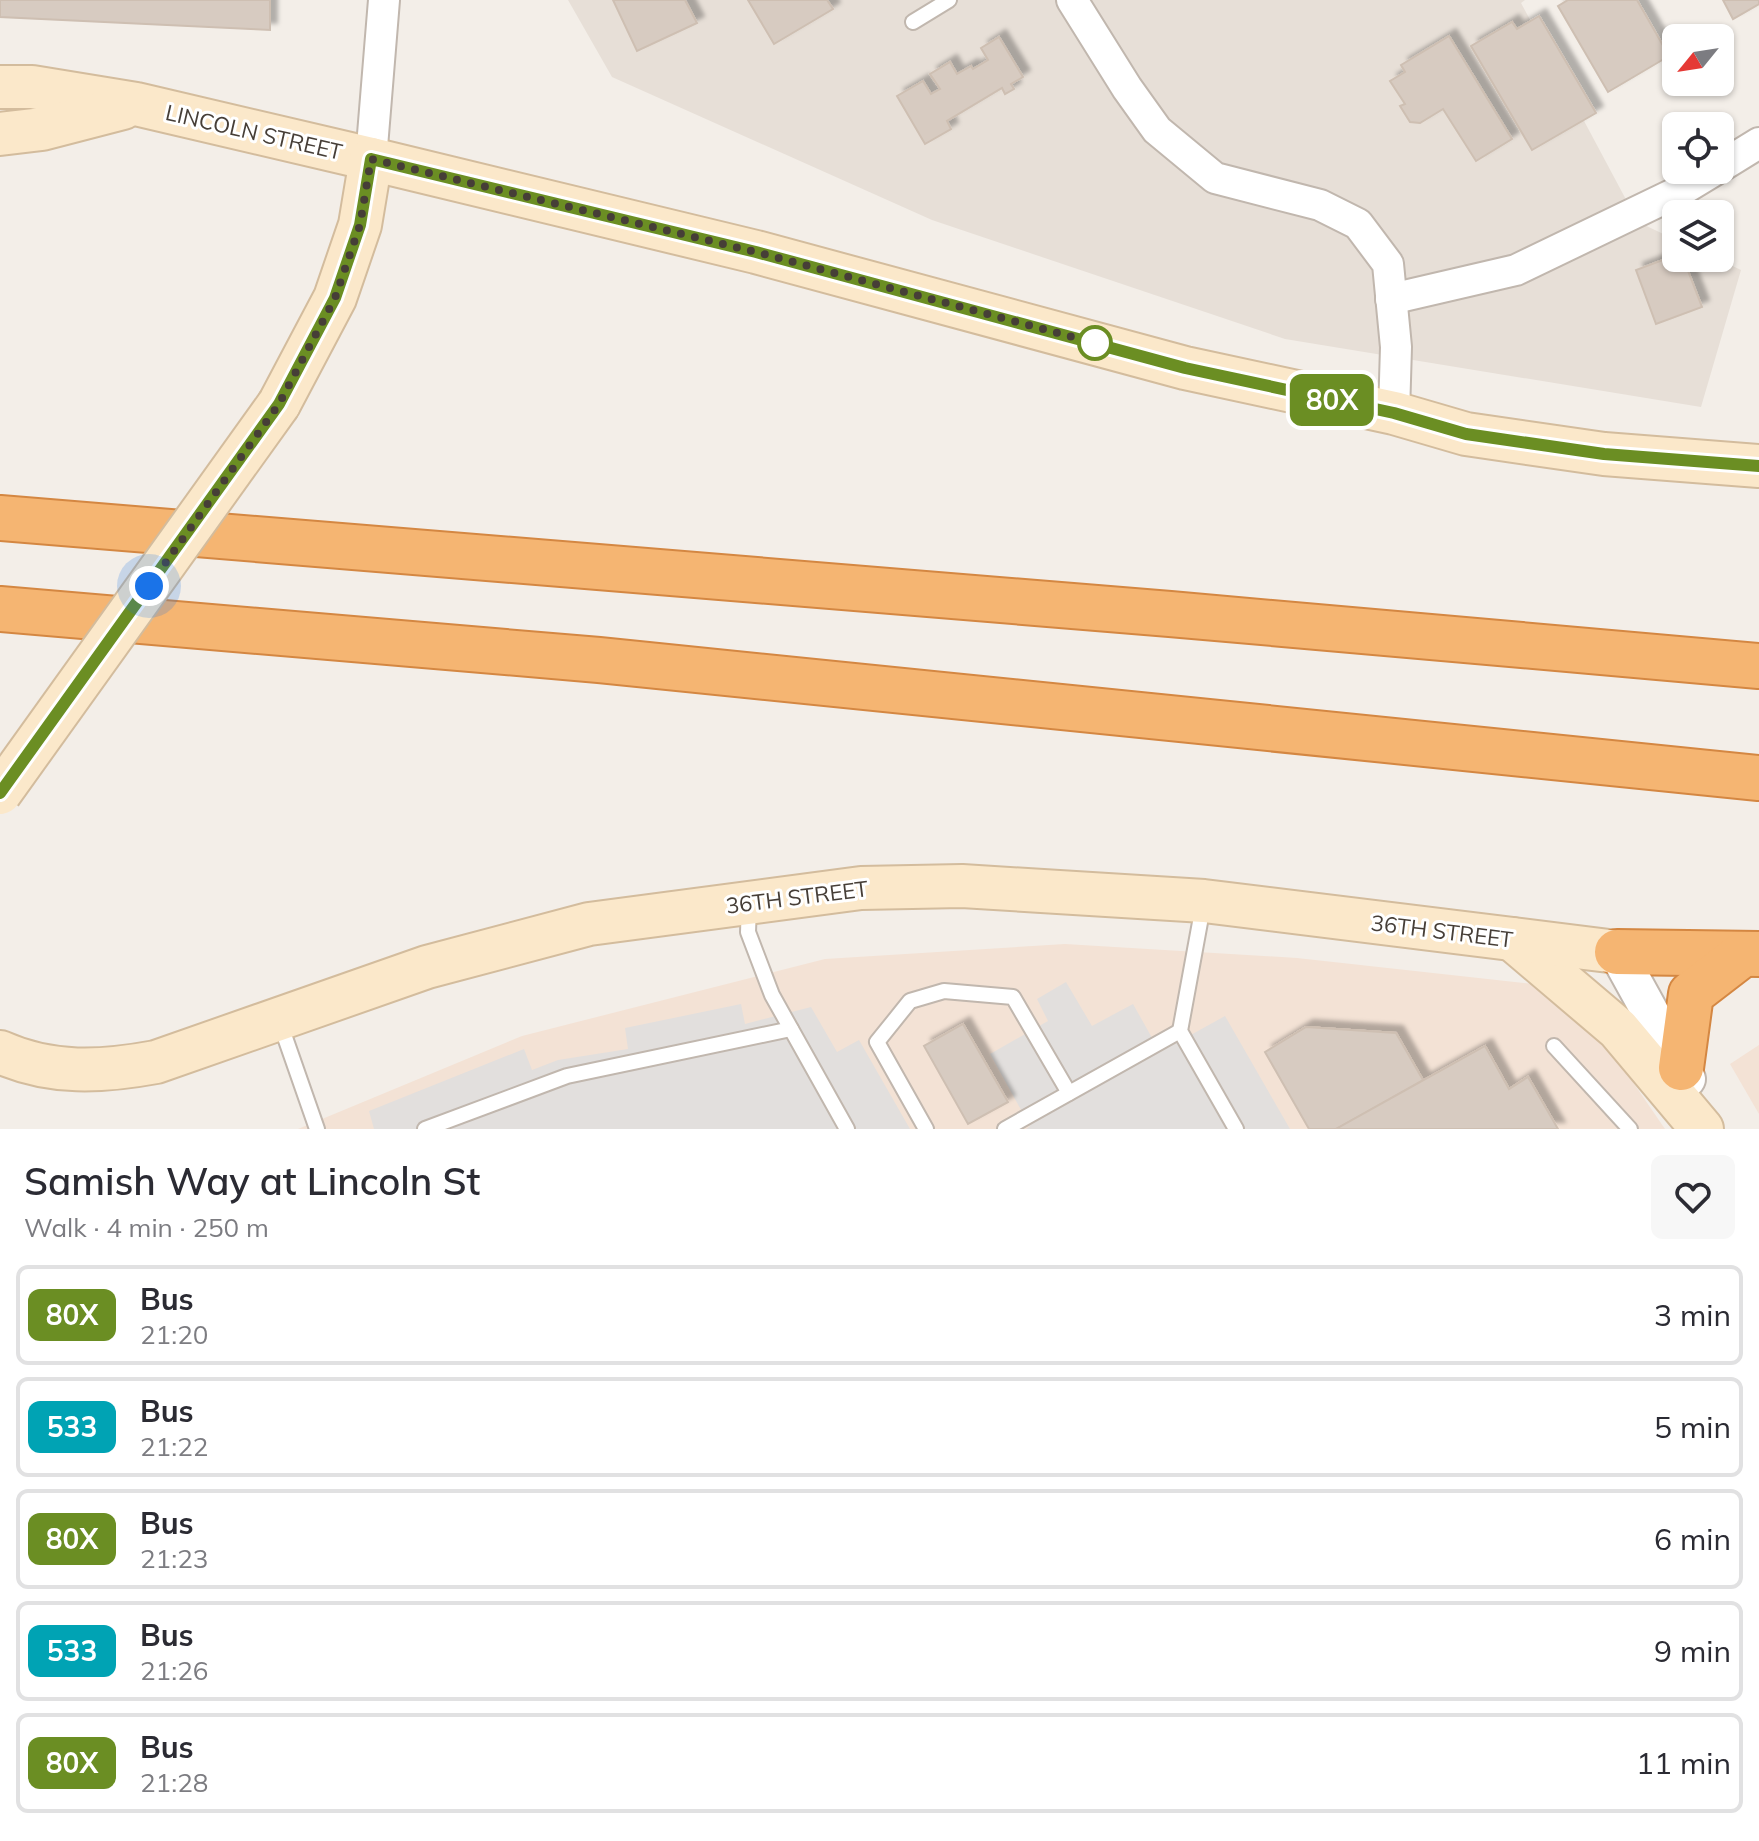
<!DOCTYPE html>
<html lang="en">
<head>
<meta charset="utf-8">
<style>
	:root { --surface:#fff; --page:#f7f7f7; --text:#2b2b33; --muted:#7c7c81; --line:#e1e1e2 }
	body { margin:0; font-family:Mulish,sans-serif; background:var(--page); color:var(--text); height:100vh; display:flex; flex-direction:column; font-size:30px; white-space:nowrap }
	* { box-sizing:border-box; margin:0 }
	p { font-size:26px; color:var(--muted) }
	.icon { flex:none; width:44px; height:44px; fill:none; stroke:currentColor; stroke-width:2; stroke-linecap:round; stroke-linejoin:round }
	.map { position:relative; height:1129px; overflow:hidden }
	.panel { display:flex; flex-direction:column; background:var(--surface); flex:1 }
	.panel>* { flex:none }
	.badge { padding:0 16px; border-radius:12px; font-size:28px; line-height:52px }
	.needle { width:52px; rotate:240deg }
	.buttons { position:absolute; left:1662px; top:24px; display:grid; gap:16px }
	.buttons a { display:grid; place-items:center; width:72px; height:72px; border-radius:12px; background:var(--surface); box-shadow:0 2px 6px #0004; font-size:40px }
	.you { position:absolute; width:40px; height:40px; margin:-20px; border:6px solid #fff; border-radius:50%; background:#1a73e8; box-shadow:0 0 0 12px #1a73e833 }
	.map>.badge { position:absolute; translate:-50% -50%; box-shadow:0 0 0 4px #fff }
	.round { display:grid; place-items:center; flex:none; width:84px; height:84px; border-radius:12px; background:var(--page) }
	.overview { display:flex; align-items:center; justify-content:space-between; height:136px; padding:0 24px }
	h1 { font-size:38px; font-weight:600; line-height:60px }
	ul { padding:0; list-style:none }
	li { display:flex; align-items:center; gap:24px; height:100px; margin:0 16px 12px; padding:0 8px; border:4px solid var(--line); border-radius:12px }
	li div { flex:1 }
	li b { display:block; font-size:30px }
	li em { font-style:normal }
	li .badge { min-width:88px; font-weight:700; text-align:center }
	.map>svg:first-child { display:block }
</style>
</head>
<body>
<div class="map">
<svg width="1759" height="1129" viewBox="0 0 1759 1129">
	<defs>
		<filter id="shadow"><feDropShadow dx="7" dy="-7" stdDeviation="2" flood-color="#0004"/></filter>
	</defs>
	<rect width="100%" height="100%" fill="#f3eee8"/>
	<polygon fill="#e7dfd7" points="568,0 1525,0 1521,3 1638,222 1676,240 1676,258 1716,258 1741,270 1701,407 1285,339 932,220 612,77"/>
	<g fill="#f3e2d5">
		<polygon points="1065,944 1297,958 1533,984 1615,1056 1665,1129 298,1129 522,1036 825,959"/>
		<polygon points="1759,1045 1759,1114 1730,1064"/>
	</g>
	<g fill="#e2dfdd">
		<polygon points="1066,982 1092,1026 1133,1004 1160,1052 1225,1016 1290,1129 1026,1129 1030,1126 990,1054 1048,1021 1037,999"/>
		<polygon points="741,1004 745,1024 811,1007 837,1052 859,1040 910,1129 374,1129 369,1111 524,1049 532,1070 558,1060 628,1049 625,1028"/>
	</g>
	<g fill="#d7cbc1" stroke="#cebfb2" stroke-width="2" filter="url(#shadow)">
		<polygon points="0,0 270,0 270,30 0,17"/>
		<polygon points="613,0 685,0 697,23 637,51"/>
		<polygon points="748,0 827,0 833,9 774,44"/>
		<polygon points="1568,0 1637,0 1669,56 1608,92 1558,6"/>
		<polygon points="1723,0 1759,0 1759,4 1733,19"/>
		<polygon points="1539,16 1596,113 1532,150 1471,46 1512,22 1517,29"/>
		<polygon points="1449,36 1512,139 1476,161 1443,109 1420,123 1410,122 1400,106 1405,104 1390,81 1405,72 1401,65"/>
		<polygon points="999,37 1023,77 1011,84 1014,89 1005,94 1002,88 947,121 951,129 925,144 897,96 923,81 931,94 940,89 930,74 950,62 957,74 971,66 973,69 988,60 981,48"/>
		<polygon points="1676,255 1676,258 1683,258 1702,307 1656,324 1636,270"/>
		<polygon points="963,1024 1008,1102 968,1124 924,1046"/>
		<polygon points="1306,1027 1396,1033 1423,1080 1336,1129 1309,1129 1265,1052"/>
		<polygon points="1485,1046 1509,1089 1528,1077 1558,1129 1336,1129"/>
	</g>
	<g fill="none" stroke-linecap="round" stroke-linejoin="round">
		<g stroke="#c1b7ae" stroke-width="18">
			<g id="service">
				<polyline points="913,22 949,0"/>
				<polyline points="749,905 748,932 772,995 847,1129"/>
				<polyline points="1203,906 1180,1031 1236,1129"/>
				<polyline points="280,1023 317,1129"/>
				<polyline points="1554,1046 1630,1129"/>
				<polyline points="425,1129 567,1076 791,1029"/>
				<polyline points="926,1129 877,1042 910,1001 944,991 1013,997 1069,1093"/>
				<polyline points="1005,1129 1180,1031"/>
			</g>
		</g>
		<g stroke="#c1b7ae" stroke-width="34">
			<g id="minor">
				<polyline points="1072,0 1127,88 1157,130 1215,178 1320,205 1358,224 1388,264 1396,347 1394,413"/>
				<polyline points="371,159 384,0"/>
				<polyline points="1720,167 1759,143"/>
				<polyline points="1391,299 1516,270 1682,190 1715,170"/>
			</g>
		</g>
		<g stroke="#c1b7ae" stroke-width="40">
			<polyline id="tertiary" points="1617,952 1687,1079"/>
		</g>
		<g stroke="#d3bc9d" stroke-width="46">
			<g id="secondary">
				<polyline points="0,87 32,87 136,104 371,159 756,252 1185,368 1394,413 1466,434 1604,454 1759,466"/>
				<polyline points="0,134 42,129 123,108"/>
				<polyline points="279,404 335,298 360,225 371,159"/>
				<polyline points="1512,939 1618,1029 1702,1129"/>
				<path d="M0 1052C51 1075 102 1072 156 1062L427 967 589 924 861 888 962 886 1204 901 1617 952"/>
			</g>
		</g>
		<g stroke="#d48742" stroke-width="48">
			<g id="motorway">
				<polyline points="0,518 1170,614 1759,666"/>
				<polyline points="0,609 599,660 1759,778"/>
				<polyline points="1617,952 1759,954"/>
				<polyline points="1681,1068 1691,994 1743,954"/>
			</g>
		</g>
		<use href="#service" stroke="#fff" stroke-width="14"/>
		<use href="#minor" stroke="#fff" stroke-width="30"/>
		<use href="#tertiary" stroke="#fff" stroke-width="36"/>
		<use href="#secondary" stroke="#fbe8ca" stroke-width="42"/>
		<use href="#motorway" stroke="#f5b572" stroke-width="44"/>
		<g stroke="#d3bc9d" stroke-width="46" stroke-linecap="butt">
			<polyline id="secondary-bridge" points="0,793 279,404"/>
		</g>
		<use href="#secondary-bridge" stroke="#fbe8ca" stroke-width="42"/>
	</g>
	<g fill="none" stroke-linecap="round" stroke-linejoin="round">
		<g stroke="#fff" stroke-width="18">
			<polyline id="line" points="0,793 279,404 335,298 360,225 371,159 756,252 1185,368 1394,413 1466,434 1604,454 1759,466"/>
		</g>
		<use href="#line" stroke="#6b8e23" stroke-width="12"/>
		<polyline stroke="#463e37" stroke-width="8" stroke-dasharray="0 14.4" points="149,586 279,404 335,298 360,225 371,159 756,252 1099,344 1095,343"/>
	</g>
	<circle fill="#fff" stroke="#6b8e23" stroke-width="4" cx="1095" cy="343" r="16"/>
	<g text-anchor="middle" stroke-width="6" stroke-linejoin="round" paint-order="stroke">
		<g font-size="22" fill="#463e37" stroke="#fff">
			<text transform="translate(254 132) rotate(13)" y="8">LINCOLN STREET</text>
			<text transform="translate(797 897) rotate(-7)" y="8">36TH STREET</text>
			<text transform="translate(1442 931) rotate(7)" y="8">36TH STREET</text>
		</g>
	</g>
</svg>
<div class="buttons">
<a><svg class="needle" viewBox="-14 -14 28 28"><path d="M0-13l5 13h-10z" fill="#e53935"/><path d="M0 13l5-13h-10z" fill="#7c7c81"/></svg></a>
<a><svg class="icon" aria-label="locate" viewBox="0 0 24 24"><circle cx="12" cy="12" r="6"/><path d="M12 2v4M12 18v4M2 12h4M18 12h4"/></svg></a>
<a><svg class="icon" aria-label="layers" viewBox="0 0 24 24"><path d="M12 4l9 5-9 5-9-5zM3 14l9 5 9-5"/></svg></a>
</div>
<div class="you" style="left:149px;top:586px"></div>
<b class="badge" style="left:1332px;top:400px;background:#6b8e23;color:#fff">80X</b>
</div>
<section class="panel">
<div class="overview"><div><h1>Samish Way at Lincoln St</h1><p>Walk · 4 min · 250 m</p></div><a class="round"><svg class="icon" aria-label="heart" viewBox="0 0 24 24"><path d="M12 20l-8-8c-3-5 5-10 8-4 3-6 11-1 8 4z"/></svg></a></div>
<ul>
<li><span class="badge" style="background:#6b8e23;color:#fff">80X</span><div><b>Bus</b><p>21:20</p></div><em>3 min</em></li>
<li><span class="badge" style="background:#00a3b4;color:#fff">533</span><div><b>Bus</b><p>21:22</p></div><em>5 min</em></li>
<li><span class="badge" style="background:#6b8e23;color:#fff">80X</span><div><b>Bus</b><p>21:23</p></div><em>6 min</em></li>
<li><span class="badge" style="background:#00a3b4;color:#fff">533</span><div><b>Bus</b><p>21:26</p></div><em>9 min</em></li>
<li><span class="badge" style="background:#6b8e23;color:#fff">80X</span><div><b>Bus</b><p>21:28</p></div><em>11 min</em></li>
</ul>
</section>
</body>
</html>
